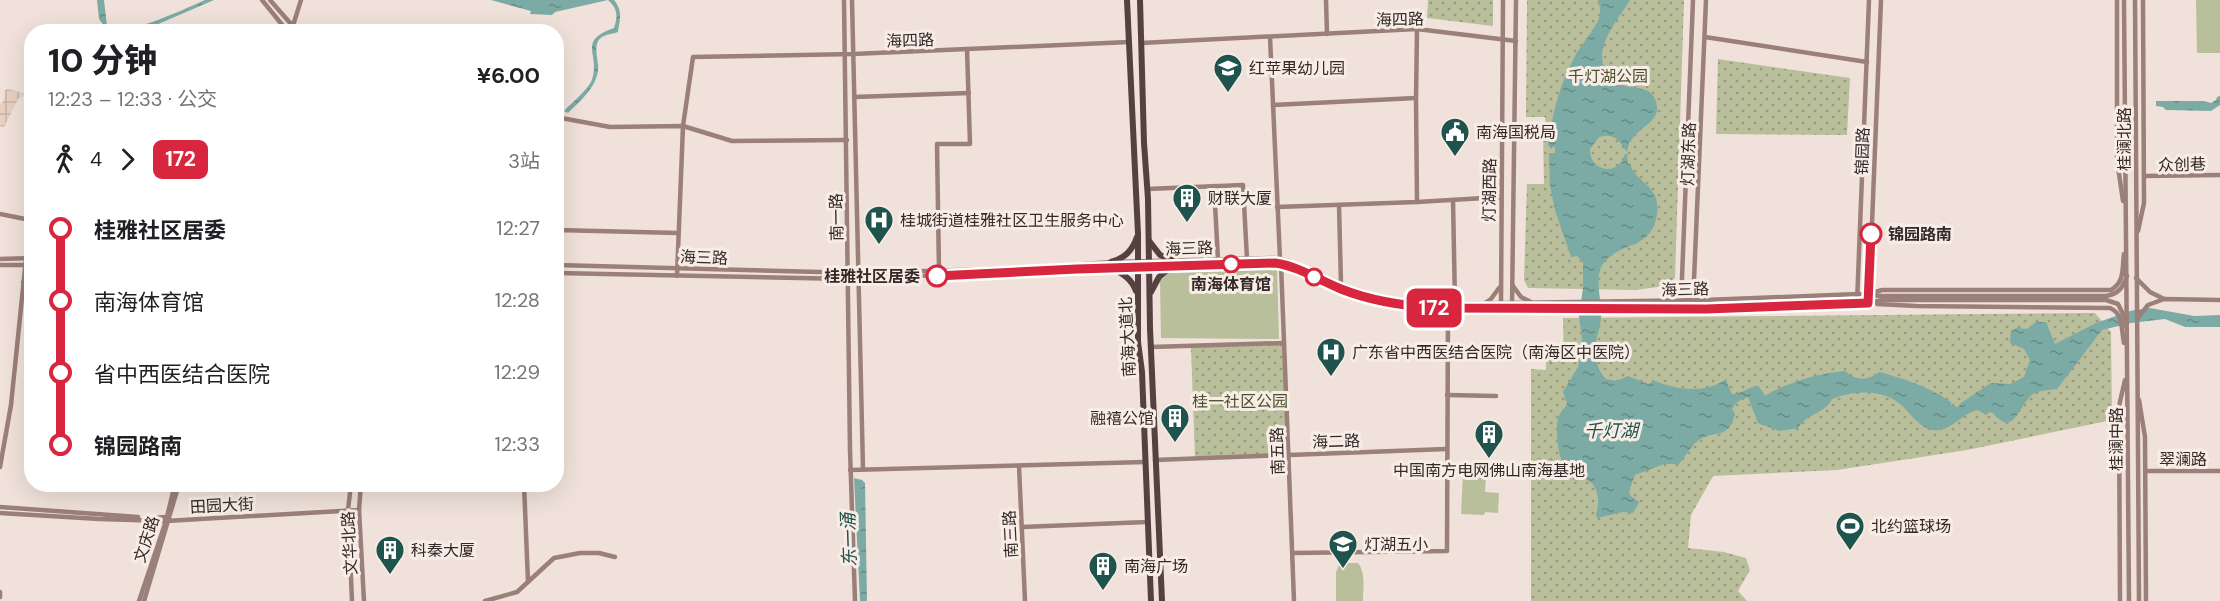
<!DOCTYPE html>
<html lang="zh">
<head>
<meta charset="utf-8">
<style>
	:root { --surface:#fff; --page:#f6f6f6; --text:#202124; --muted:#757577 }
	body { margin:0; font-family:"DM Sans","Noto Sans SC",sans-serif; background:var(--page); color:var(--text); height:100vh; display:flex; flex-direction:column; font-size:22px; white-space:nowrap }
	* { box-sizing:border-box; margin:0 }
	p { font-size:20px; color:var(--muted) }
	.icon { flex:none; width:33px; height:33px; fill:none; stroke:currentColor; stroke-width:2; stroke-linecap:round; stroke-linejoin:round }
	.map { position:relative; flex:1; overflow:hidden }
	.side { position:absolute; left:24px; top:24px; width:540px; height:468px; display:flex; flex-direction:column; background:var(--surface); border-radius:24px; box-shadow:0 6px 24px #0002 }
	.side>* { flex:none }
	.badge { padding:0 12px; border-radius:9px; font-size:21px; line-height:39px }
	.map>.badge { position:absolute; translate:-50% -50%; box-shadow:0 0 0 3px #fff }
	.legs { display:flex; align-items:center; gap:9px; height:66px; padding:0 24px; font-size:20px }
	.legs p { margin-inline-start:auto }
	.headline { display:flex; align-items:center; justify-content:space-between; height:102px; padding:0 24px }
	h1 { font-size:33px; font-weight:800; line-height:45px }
	ul { padding:0 24px; list-style:none }
	li { display:flex; align-items:center; gap:21px; height:72px; font-size:22px }
	li i { display:grid; place-items:center; width:9px; height:100%; margin:0 8px; background:currentColor }
	li i::after { content:''; width:15px; height:15px; margin:-8px; border:4px solid; border-radius:50%; background:var(--surface) }
	li p { margin-inline-start:auto }
	li:first-child i { background:linear-gradient(#0000 50%,currentColor 0) }
	li:last-child i { background:linear-gradient(currentColor 50%,#0000 0) }
	.map>svg:first-child { display:block }
</style>
</head>
<body>
<div class="map">
<svg width="2220" height="601" viewBox="0 0 2220 601">
	<defs>
		<pattern id="park-dots" width="8" height="8" patternUnits="userSpaceOnUse" patternTransform="scale(1.5)"><rect width="8" height="8" fill="#b9be9b"/><path d="M2 2h.1M6 6h.1" fill="none" stroke="#979a7e" stroke-width="1.8" stroke-linecap="round"/></pattern>
		<pattern id="plaza-grid" width="8" height="8" patternUnits="userSpaceOnUse" patternTransform="scale(1.5)"><rect width="8" height="8" fill="#e7d0c2"/><path d="M0 4h8M4 0v8" fill="none" stroke="#c7b3a7"/></pattern>
		<pattern id="water-ripples" width="26" height="14" patternUnits="userSpaceOnUse" patternTransform="scale(1.5)"><rect width="26" height="14" fill="#7baba4"/><path d="M2 4q2-2 4 0t4 0M15 11q2-2 4 0t4 0" fill="none" stroke="#668b86"/></pattern>
	</defs>
	<rect width="100%" height="100%" fill="#f0e2da"/>
	<g fill="#b9be9b">
		<polygon points="2196,0 2220,0 2220,53 2197,53"/>
		<polygon points="1277,267 1279,339 1161,338 1160,281 1171,270"/>
		<polygon points="1463,474 1486,475 1485,492 1499,493 1498,513 1485,512 1484,515 1461,514"/>
		<path d="M1340 563H1358C1366 573 1363 589 1363 601H1336V572Z"/>
	</g>
	<g fill="url(#park-dots)">
		<polygon points="1428,0 1493,0 1493,26 1427,18"/>
		<polygon points="1527,0 1684,0 1675,278 1665,286 1636,290 1528,288 1524,280 1527,184 1544,184 1543,132 1546,131 1545,117 1526,117"/>
		<polygon points="1718,59 1850,78 1847,135 1716,134"/>
		<polygon points="2095,313 2111,332 2112,420 1967,450 1837,470 1713,476 1691,515 1688,548 1724,552 1746,558 1750,570 1738,591 1747,601 1531,601 1531,369 1546,370 1546,359 1564,359 1563,318"/>
		<polygon points="1284,343 1290,455 1195,459 1191,347"/>
	</g>
	<polygon fill="url(#plaza-grid)" points="8,89 27,94 18,99 4,127 0,126 0,105 4,100 5,90"/>
	<g fill="url(#water-ripples)">
		<path d="M97 0H104L107 26C124 39 186 8 205 0H214L142 31H108L99 19Z"/>
		<polygon points="491,0 608,0 555,12 552,15 530,14 531,11"/>
		<path d="M608 0H614C623 11 620 19 618 32 613 34 608 34 604 36 590 42 600 61 598 71 595 89 580 101 568 113L564 111C572 102 587 91 592 80 601 54 576 41 614 28 618 16 618 9 608 0Z"/>
		<path d="M1598 0H1630C1621 15 1607 31 1603 48 1599 63 1607 80 1622 85 1637 90 1655 85 1657 107 1658 124 1636 128 1631 142H1629L1627 152C1620 142 1615 132 1599 137L1590 149C1589 172 1619 177 1625 154H1627L1628 164H1630C1636 184 1661 184 1657 214 1652 251 1619 241 1603 264 1593 279 1603 302 1601 318 1600 331 1594 342 1595 354 1597 364 1599 372 1606 379L1617 381 1628 376 1648 384 1655 381C1678 390 1704 394 1727 379V383L1732 394C1742 394 1748 387 1758 386L1764 393V396C1790 382 1815 374 1845 371 1856 381 1868 381 1879 372 1905 379 1929 387 1951 402V405L1958 407 1961 403 1991 383 2010 384 2024 377 2030 360 2024 349 2010 343 2011 331 2017 328 2027 329 2036 322H2046L2055 344 2096 323 2130 311 2150 308 2194 316 2220 315V327H2185L2165 319 2131 323 2102 330 2057 389C2049 390 2040 390 2033 394 2018 405 2014 439 1993 413L1989 412 1986 415 1978 410C1961 413 1951 433 1932 430 1918 427 1910 412 1900 404 1882 388 1852 391 1832 399 1825 414 1807 413 1798 428L1779 431 1758 423 1748 397C1741 399 1736 402 1732 409L1735 414C1728 439 1719 430 1702 438 1691 444 1687 455 1679 464H1664L1635 475 1629 491 1631 496 1639 502 1633 513 1623 512 1597 518 1596 514C1602 500 1596 473 1576 481 1560 471 1554 437 1558 419 1559 412 1565 410 1567 403L1563 392 1578 367 1581 353 1582 339 1579 316 1583 288V262L1577 256 1571 257 1555 210 1550 185 1549 153H1555V147L1548 146C1552 115 1559 86 1574 58 1580 46 1595 29 1599 18 1601 12 1600 6 1598 0Z"/>
		<polygon points="2220,96 2220,105 2211,111 2166,110 2163,107 2156,106 2156,101 2204,101 2211,103 2216,100 2217,97"/>
		<polygon points="854,478 862,480 865,483 867,601 860,601"/>
	</g>
	<g fill="none" stroke-linecap="round" stroke-linejoin="round">
		<g stroke="#9b7f79" stroke-width="4.5">
			<polyline points="262,0 288,32"/>
			<polyline points="270,0 298,32"/>
			<polyline points="844,0 850,450 855,601"/>
			<polyline points="852,0 863,469"/>
			<polyline points="1326,0 1327,34"/>
			<polyline points="2117,0 2117,160 2123,201"/>
			<polyline points="2124,0 2129,601"/>
			<polyline points="2135,0 2139,601"/>
			<polyline points="291,32 301,0"/>
			<polyline points="1270,37 1280,259"/>
			<polyline points="1705,37 1867,62"/>
			<polyline points="1141,43 1417,29 1516,41"/>
			<polyline points="854,97 969,93"/>
			<polyline points="1273,105 1416,98"/>
			<polyline points="556,117 610,127 683,126 732,141 847,140"/>
			<polyline points="2144,176 2220,175"/>
			<polyline points="1214,186 1218,259"/>
			<polyline points="1147,189 1243,185 1247,259"/>
			<polyline points="1453,200 1455,304"/>
			<polyline points="1417,202 1416,100 1417,29"/>
			<polyline points="1339,205 1341,284"/>
			<polyline points="1277,207 1417,202 1501,197"/>
			<polyline points="0,214 30,220"/>
			<polyline points="556,230 678,233"/>
			<polyline points="2138,231 2144,203 2143,0"/>
			<polyline points="1281,264 1294,601"/>
			<path d="M556 265 858 273 1031 268 1111 262 1275 258 1289 261 1351 288 1374 295 1403 301 1438 304 1705 300 1858 294 1882 296H2106C2119 294 2123 287 2127 276"/>
			<polyline points="559,265 561,230"/>
			<polyline points="939,271 937,144 970,144 967,49"/>
			<path d="M556 273 848 279 1077 269 1275 263C1298 266 1319 280 1341 289 1371 301 1404 306 1437 308L1706 309 1868 303 1882 300H2106L2118 304 2124 316 2126 326"/>
			<polyline points="677,276 683,126 693,57 853,54 1129,42"/>
			<polyline points="2136,278 2150,292 2164,299"/>
			<polyline points="23,282 32,276"/>
			<polyline points="1513,286 1521,297 1531,302"/>
			<path d="M1872 293 1882 290H2111C2125 282 2122 268 2124 254"/>
			<polyline points="1869,298 1881,0"/>
			<polyline points="1485,303 1491,299 1499,288"/>
			<polyline points="1681,303 1693,0"/>
			<polyline points="1693,303 1706,0"/>
			<polyline points="1857,303 1869,0"/>
			<path d="M1877 304 1916 306 2110 308C2124 314 2121 330 2124 343"/>
			<polyline points="1501,306 1503,0"/>
			<polyline points="1512,306 1516,0"/>
			<polyline points="2137,319 2148,305 2164,299 2220,300"/>
			<polyline points="1151,347 1284,343"/>
			<polyline points="1447,395 1496,396"/>
			<polyline points="2139,400 2145,437 2146,601"/>
			<polyline points="1155,460 1446,449"/>
			<polyline points="1019,466 1025,601"/>
			<polyline points="0,467 11,405 30,220"/>
			<polyline points="850,470 1145,462"/>
			<polyline points="2146,471 2220,471"/>
			<polyline points="351,484 348,510 352,601"/>
			<polyline points="361,484 359,510 364,601"/>
			<polyline points="524,484 528,582"/>
			<polyline points="0,507 138,517"/>
			<polyline points="0,513 99,519 166,521 359,510"/>
			<polyline points="153,518 166,517 170,520"/>
			<polyline points="1022,527 1147,522"/>
			<polyline points="1293,553 1447,551 1448,309"/>
			<polyline points="0,592 0,597"/>
			<polyline points="139,601 166,521 175,484"/>
			<polyline points="144,601 179,484"/>
			<polyline points="485,601 517,592 554,558 580,553 599,553 615,557"/>
			<polyline points="2120,601 2119,406 2125,380"/>
		</g>
		<g stroke="#55413f" stroke-width="6">
			<polyline points="1127,0 1138,234 1138,342 1142,372 1151,601"/>
			<polyline points="1140,0 1144,143 1148,199 1150,328 1162,601"/>
			<polyline points="1150,242 1160,255 1172,260"/>
			<path d="M1111 262C1125 258 1132 251 1137 237"/>
			<path d="M1111 268C1122 273 1132 279 1136 291"/>
			<polyline points="1151,292 1159,277 1171,267"/>
		</g>
		<g stroke="#9b7f79" stroke-width="4.5">
			<polyline points="0,259 32,258"/>
			<polyline points="0,265 32,265"/>
		</g>
	</g>
	<g fill="none" stroke-linecap="round" stroke-linejoin="round">
		<g stroke="#fff" stroke-width="14">
			<path id="line-1" d="M937 276 1077 269 1275 263C1298 266 1319 280 1341 289 1371 301 1404 306 1437 308L1706 309 1868 303 1871 234"/>
		</g>
		<use href="#line-1" stroke="#d7263d" stroke-width="9"/>
	</g>
	<defs>
		<g id="school-pin" transform="scale(1.5)"><path d="M0 17L-7.5 6A9.5 9.5 0 1 1 7.5 6Z" fill="#1f534d" stroke="#f8ede6"/><path d="M0-5L7-2L0 1L-7-2ZM-4 1L0 2.5L4 1V4Q0 6-4 4Z" fill="#fff"/></g>
		<g id="civic-pin" transform="scale(1.5)"><path d="M0 17L-7.5 6A9.5 9.5 0 1 1 7.5 6Z" fill="#1f534d" stroke="#f8ede6"/><path d="M-.6-6.5H3V-4.5H.6V-3L4-1V1h2V6H-6V1h2V-1L-.6-3ZM-1.2 2.5V6h2.4V2.5Z" fill="#fff"/></g>
		<g id="building-pin" transform="scale(1.5)"><path d="M0 17L-7.5 6A9.5 9.5 0 1 1 7.5 6Z" fill="#1f534d" stroke="#f8ede6"/><path d="M-4-6H4V6H1V3H-1V6H-4ZM-2.5-4.3h1.7v1.8h-1.7ZM.8-4.3h1.7v1.8H.8ZM-2.5-1h1.7V.8h-1.7ZM.8-1h1.7V.8H.8Z" fill="#fff"/></g>
		<g id="hospital-pin" transform="scale(1.5)"><path d="M0 17L-7.5 6A9.5 9.5 0 1 1 7.5 6Z" fill="#1f534d" stroke="#f8ede6"/><path d="M-5-5h3v3.5h4V-5h3V5h-3V1.5h-4V5h-3Z" fill="#fff"/></g>
		<g id="stadium-pin" transform="scale(1.5)"><path d="M0 17L-7.5 6A9.5 9.5 0 1 1 7.5 6Z" fill="#1f534d" stroke="#f8ede6"/><path d="M0-5a6.5 5 0 1 0 0 10a6.5 5 0 1 0 0-10ZM-3.5-1.8h7v3.6h-7Z" fill="#fff"/></g>
	</defs>
	<g fill-rule="evenodd">
		<use href="#school-pin" x="1228" y="68"/>
		<use href="#civic-pin" x="1455" y="132"/>
		<use href="#building-pin" x="1187" y="198"/>
		<use href="#hospital-pin" x="879" y="220"/>
		<use href="#hospital-pin" x="1331" y="352"/>
		<use href="#building-pin" x="1175" y="418"/>
		<use href="#building-pin" x="1489" y="434"/>
		<use href="#stadium-pin" x="1850" y="526"/>
		<use href="#school-pin" x="1343" y="544"/>
		<use href="#building-pin" x="390" y="550"/>
		<use href="#building-pin" x="1103" y="566"/>
	</g>
	<g fill="#fff" stroke="#d7263d" stroke-width="3">
		<circle cx="1871" cy="234" r="10"/>
		<circle cx="1231" cy="264" r="8"/>
		<circle cx="937" cy="276" r="10"/>
		<circle cx="1314" cy="277" r="8"/>
	</g>
	<g text-anchor="middle" stroke-width="6" stroke-linejoin="round" paint-order="stroke">
		<g font-size="16" fill="#342927" stroke="#f8ede6">
			<text transform="translate(1400 19) rotate(-1)" y="6">海四路</text>
			<text transform="translate(910 40) rotate(-2)" y="6">海四路</text>
			<text transform="translate(2124 139) rotate(-90)" y="6">桂澜北路</text>
			<text transform="translate(1862 151) rotate(-88)" y="6">锦园路</text>
			<text transform="translate(1688 154) rotate(-88)" y="6">灯湖东路</text>
			<text transform="translate(2182 164) rotate(-1)" y="6">众创巷</text>
			<text transform="translate(1489 190) rotate(-89)" y="6">灯湖西路</text>
			<text transform="translate(836 217) rotate(-91)" y="6">南一路</text>
			<text transform="translate(1189 248) rotate(-2)" y="6">海三路</text>
			<text transform="translate(704 257) rotate(2)" y="6">海三路</text>
			<text transform="translate(1685 289) rotate(-2)" y="6">海三路</text>
			<text transform="translate(1127 337) rotate(-93)" y="6">南海大道北</text>
			<text transform="translate(2116 439) rotate(-90)" y="6">桂澜中路</text>
			<text transform="translate(1336 441) rotate(-2)" y="6">海二路</text>
			<text transform="translate(1277 451) rotate(-92)" y="6">南五路</text>
			<text x="2183" y="465">翠澜路</text>
			<text transform="translate(222 505) rotate(-3)" y="6">田园大街</text>
			<text transform="translate(1010 534) rotate(-93)" y="6">南三路</text>
			<text transform="translate(146 539) rotate(-72)" y="6">文庆路</text>
			<text transform="translate(349 543) rotate(-93)" y="6">文华北路</text>
		</g>
		<g font-size="16" fill="#342927" stroke="#f8ede6" text-anchor="start">
			<text x="1249" y="74">红苹果幼儿园</text>
			<text x="1476" y="138">南海国税局</text>
			<text x="1208" y="204">财联大厦</text>
			<text x="900" y="226">桂城街道桂雅社区卫生服务中心</text>
			<text x="1352" y="358">广东省中西医结合医院（南海区中医院）</text>
			<text x="1154" y="424" text-anchor="end">融禧公馆</text>
			<text x="1489" y="476" text-anchor="middle">中国南方电网佛山南海基地</text>
			<text x="1871" y="532">北约篮球场</text>
			<text x="1364" y="550">灯湖五小</text>
			<text x="411" y="556">科秦大厦</text>
			<text x="1124" y="572">南海广场</text>
		</g>
		<g font-size="16" fill="#4b512c" stroke="#f8ede6">
			<text x="1608" y="82">千灯湖公园</text>
			<text x="1240" y="407">桂一社区公园</text>
		</g>
		<g font-size="16" font-weight="bold" fill="#342927" stroke="#f8ede6" text-anchor="start">
			<text x="1888" y="240">锦园路南</text>
			<text x="920" y="282" text-anchor="end">桂雅社区居委</text>
			<text x="1231" y="290" text-anchor="middle">南海体育馆</text>
		</g>
		<g font-size="18" font-style="italic" fill="#1f534d" stroke="#f8ede6">
			<text x="1611" y="437">千灯湖</text>
			<text transform="translate(849 540) rotate(-92)" y="6">东一涌</text>
		</g>
	</g>
</svg>
<b class="badge" style="left:1434px;top:308px;background:#d7263d;color:#fff">172</b>
<section class="side">
<div class="headline"><div><h1>10 分钟</h1><p>12:23 – 12:33 · 公交</p></div><b>¥6.00</b></div>
<div class="legs"><svg class="icon" aria-label="walk" viewBox="0 0 24 24"><circle cx="13" cy="4" r="2"/><path d="M13 8l-2 6 4 7M11 14l-3 7M7 12l3-4h3l4 4"/></svg>4<svg class="icon" aria-label="forward" viewBox="0 0 24 24"><path d="M9 5l7 7-7 7"/></svg><b class="badge" style="background:#d7263d;color:#fff">172</b><p>3站</p></div>
<ul>
<li><i style="color:#d7263d"></i><b>桂雅社区居委</b><p>12:27</p></li>
<li><i style="color:#d7263d"></i><span>南海体育馆</span><p>12:28</p></li>
<li><i style="color:#d7263d"></i><span>省中西医结合医院</span><p>12:29</p></li>
<li><i style="color:#d7263d"></i><b>锦园路南</b><p>12:33</p></li>
</ul>
</section>
</div>
</body>
</html>
